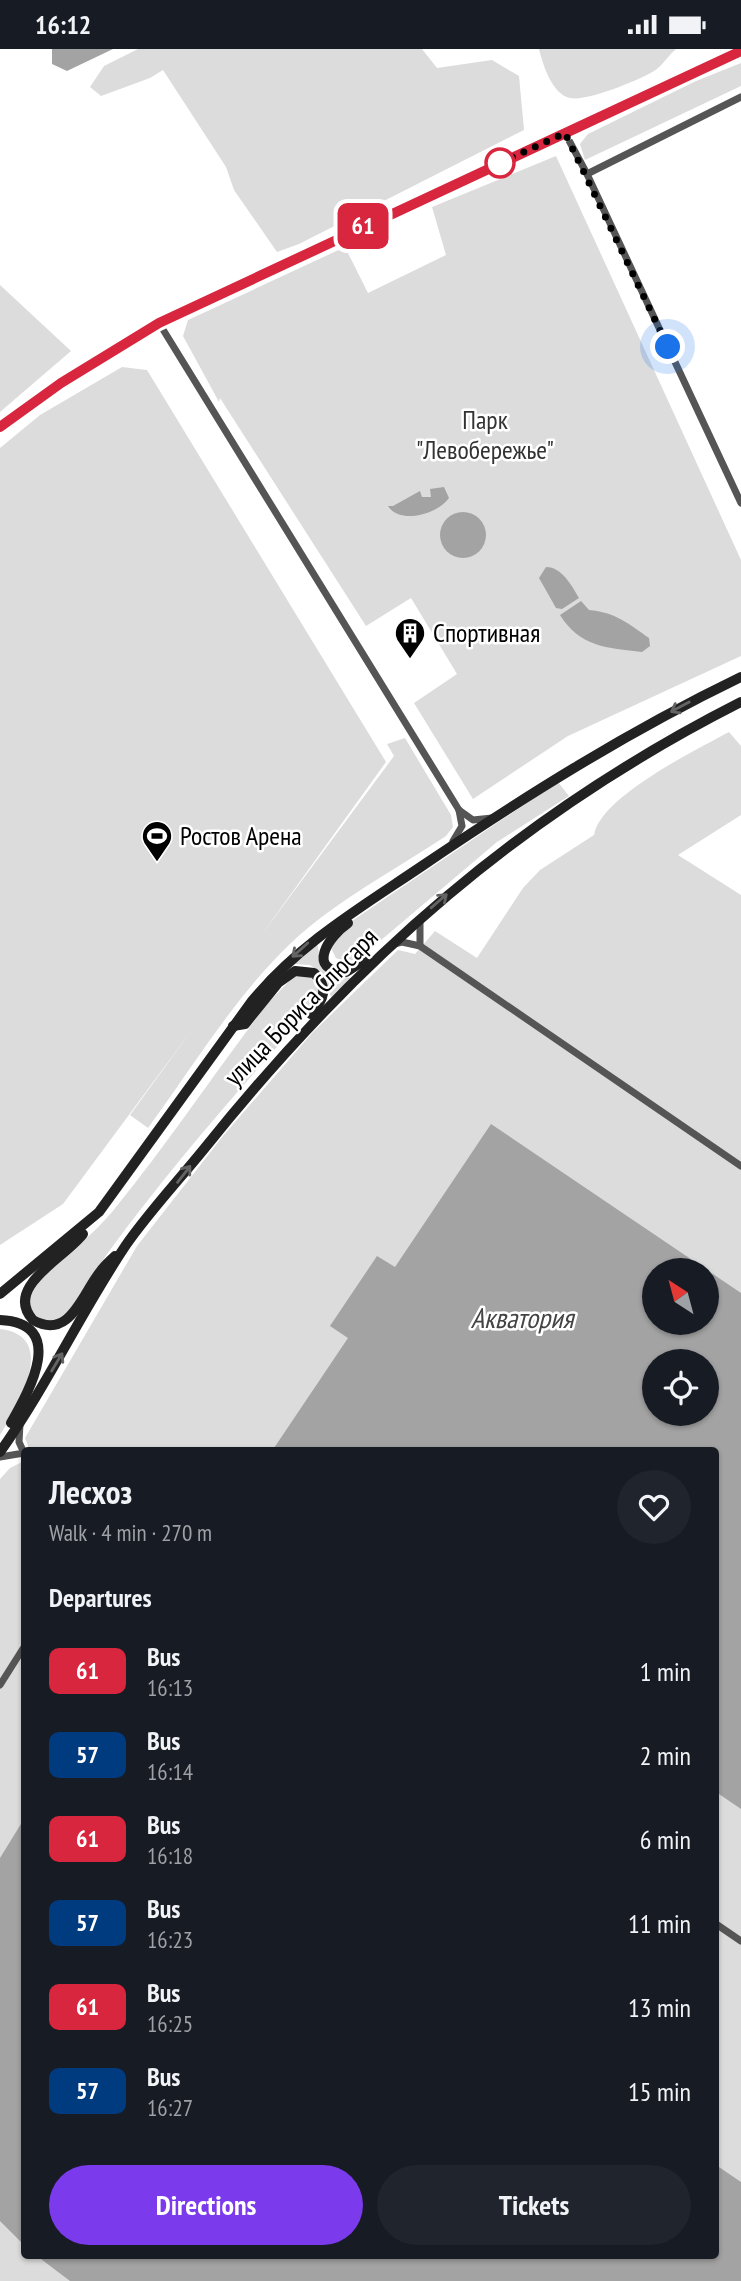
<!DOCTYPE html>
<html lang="en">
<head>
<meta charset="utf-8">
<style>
	:root { --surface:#171b24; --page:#20242c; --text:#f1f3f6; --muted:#9ea1a6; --accent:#7c3aed }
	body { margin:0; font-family:"PT Sans Narrow",sans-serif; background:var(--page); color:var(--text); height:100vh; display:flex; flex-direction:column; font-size:26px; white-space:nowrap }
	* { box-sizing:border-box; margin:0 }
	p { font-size:23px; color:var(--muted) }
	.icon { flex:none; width:38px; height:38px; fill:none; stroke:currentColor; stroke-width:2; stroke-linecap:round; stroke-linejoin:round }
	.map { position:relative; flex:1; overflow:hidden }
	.sheet { position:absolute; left:21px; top:1398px; width:698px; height:812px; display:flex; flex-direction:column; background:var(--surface); border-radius:7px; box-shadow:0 2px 5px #0004 }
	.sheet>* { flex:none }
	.badge { padding:0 14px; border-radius:10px; font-size:24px; line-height:46px }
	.needle { width:46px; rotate:324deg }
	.buttons { position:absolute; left:642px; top:1209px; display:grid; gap:14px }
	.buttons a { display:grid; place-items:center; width:77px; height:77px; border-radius:50%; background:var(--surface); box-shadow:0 2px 5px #0004; font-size:35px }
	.you { position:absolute; width:35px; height:35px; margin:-18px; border:5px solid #fff; border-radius:50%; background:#1a73e8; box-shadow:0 0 0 10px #1a73e833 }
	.map>.badge { position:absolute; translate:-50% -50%; box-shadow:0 0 0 4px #fff }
	h2 { padding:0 28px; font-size:26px; line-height:63px }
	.round { display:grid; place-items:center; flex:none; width:74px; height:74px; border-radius:37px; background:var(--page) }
	.head { display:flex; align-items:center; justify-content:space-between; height:119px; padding:0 28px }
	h1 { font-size:33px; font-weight:700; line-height:52px }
	.primary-button { display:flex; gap:14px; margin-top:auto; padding:14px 28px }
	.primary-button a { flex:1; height:80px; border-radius:42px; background:var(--accent); color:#fff; font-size:28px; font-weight:700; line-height:80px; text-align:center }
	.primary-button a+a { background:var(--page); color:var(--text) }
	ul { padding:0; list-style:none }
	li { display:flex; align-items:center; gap:21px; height:84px; padding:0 28px }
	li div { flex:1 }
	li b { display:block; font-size:26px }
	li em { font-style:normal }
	li .badge { min-width:77px; font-weight:700; text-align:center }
	.status { display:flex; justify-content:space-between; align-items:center; height:49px; padding:0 35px; background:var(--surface); direction:ltr }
	.status svg { height:19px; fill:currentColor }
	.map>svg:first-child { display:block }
</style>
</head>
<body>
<div class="status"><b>16:12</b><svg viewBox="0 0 49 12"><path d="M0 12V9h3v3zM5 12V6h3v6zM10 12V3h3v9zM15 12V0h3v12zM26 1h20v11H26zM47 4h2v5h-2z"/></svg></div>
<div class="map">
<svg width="741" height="2232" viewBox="0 0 741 2232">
	<rect width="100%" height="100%" fill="#fff"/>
	<g fill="#dcdcdc" fill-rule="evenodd">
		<polygon points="138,0 422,0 437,19 492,11 519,27 524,81 299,195 277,203 234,141 226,118 163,21 150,29 101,47 90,38 104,17"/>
		<path d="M539 0H676C669 6 664 14 657 20 643 30 586 53 570 49 552 45 543 16 539 0Z"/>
		<polygon points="741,14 741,37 585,111 580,95 588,85 696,32"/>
		<polygon points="556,107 741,511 741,607 568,687 473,750 414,654 457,625 411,549 366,577 220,349 219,353 183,287 188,271 345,198 368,244 446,206 432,158"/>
		<polygon points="0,236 71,302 0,363"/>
		<path d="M122 318 147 321 386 713 260 888 394 707 387 695 405 689 451 766 453 778 446 787C395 821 337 851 292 893 236 946 194 1016 148 1079L130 1066 194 978 63 1155 0 1196V399L40 366Z"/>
		<path d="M729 683 741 697V766L678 806 741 846V2232H0V1430L10 1419 24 1412V2207H716V1402H30L25 1389 137 1197 223 1087 313 983 398 901 415 905 435 882 477 909 523 839 540 821 594 786C600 748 696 701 729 683ZM654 1222H707V1274H654ZM654 1312H707V1365H654Z"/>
		<polygon points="558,733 569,747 497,793 360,909 346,913 336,909 331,899 340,880"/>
		<polygon points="317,894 321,913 339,927 351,929 331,948 323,925 310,916 294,915"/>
		<path d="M296 925 311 926 320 941 315 955C244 1035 173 1115 110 1201 96 1219 79 1260 60 1271 50 1277 41 1269 31 1264L28 1245C53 1215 86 1194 112 1163 167 1096 215 1023 268 954Z"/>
		<path d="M0 1280C60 1287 17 1358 0 1386Z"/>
	</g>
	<g fill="#a3a3a3" fill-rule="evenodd">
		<polygon points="52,0 113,0 67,22 52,15"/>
		<path d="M444 438 449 449C438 465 400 476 388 457H393L420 442 422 448H431L430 440Z"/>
		<circle cx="463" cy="486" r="23"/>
		<path d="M546 518C562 518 572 537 579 549L562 560 556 559 539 529Z"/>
		<path d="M581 552 589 561C615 563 629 575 649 589L650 597 642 603C607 599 580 598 560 566Z"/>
		<path d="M491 1075 741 1244V1760L716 1743V1402H272L348 1289 330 1277 377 1207 395 1218ZM654 1222H707V1274H654ZM654 1312H707V1365H654Z"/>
		<polygon points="24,1770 24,2196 0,2172 0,1809"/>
		<polygon points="716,2116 741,2133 741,2232 70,2232 37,2207 716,2207"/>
	</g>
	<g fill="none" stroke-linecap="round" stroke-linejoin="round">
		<g stroke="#555" stroke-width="7">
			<polyline points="565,84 587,125 741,454"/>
			<polyline points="587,125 741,48"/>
			<polyline points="159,274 459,761 462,777 453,792"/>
			<polyline points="459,761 473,771 492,769"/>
			<polyline points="420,873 420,897"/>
			<polyline points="394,895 402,893 420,897 741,1117"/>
			<polyline points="0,1408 24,1404 19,1393 20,1375"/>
			<polyline points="0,1636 24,1598"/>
			<polyline points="716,1875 741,1892"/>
		</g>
		<g stroke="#222" stroke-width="10">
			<polyline points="0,378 61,334 159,274 741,2"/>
			<path d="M348 874C329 887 305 922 346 923L368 909"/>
			<path d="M233 977 245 975 278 934 295 922 314 924C329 938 324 951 311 965"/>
			<path d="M83 1185C65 1209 3 1238 33 1271 70 1292 82 1245 100 1223 104 1217 110 1212 115 1207"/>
			<path d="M0 1245 99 1163 252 952C300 894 360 859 422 817 525 747 629 682 741 628"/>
			<path d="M0 1271C68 1274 29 1342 11 1374"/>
			<path d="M0 1403C47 1337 81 1263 126 1196 149 1163 178 1132 204 1100 357 909 522 764 741 653"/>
		</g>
	</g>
	<defs><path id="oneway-shaft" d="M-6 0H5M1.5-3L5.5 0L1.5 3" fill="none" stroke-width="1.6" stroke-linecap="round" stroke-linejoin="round" transform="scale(1.75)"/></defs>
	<g stroke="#646464">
		<use href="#oneway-shaft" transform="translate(680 658) rotate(152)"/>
		<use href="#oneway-shaft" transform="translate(439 852) rotate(-41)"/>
		<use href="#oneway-shaft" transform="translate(300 901) rotate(138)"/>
		<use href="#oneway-shaft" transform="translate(184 1125) rotate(-52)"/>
		<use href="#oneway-shaft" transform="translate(57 1313) rotate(-59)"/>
	</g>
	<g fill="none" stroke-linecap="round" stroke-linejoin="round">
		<g stroke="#fff" stroke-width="16">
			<polyline id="line" points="0,378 61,334 159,274 741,2"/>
		</g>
		<use href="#line" stroke="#d7263d" stroke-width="10"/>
		<polyline stroke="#000" stroke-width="7" stroke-dasharray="0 12.6" points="500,114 489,119 565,84 668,298"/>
	</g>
	<defs>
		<g id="building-pin" transform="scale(1.575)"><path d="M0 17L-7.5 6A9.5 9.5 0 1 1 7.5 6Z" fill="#000" stroke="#fff"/><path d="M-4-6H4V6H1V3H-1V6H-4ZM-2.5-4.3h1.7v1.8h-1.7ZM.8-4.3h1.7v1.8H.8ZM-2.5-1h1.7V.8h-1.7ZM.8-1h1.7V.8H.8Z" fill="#fff"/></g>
		<g id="stadium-pin" transform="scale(1.575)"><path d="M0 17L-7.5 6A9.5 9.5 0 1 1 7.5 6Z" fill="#000" stroke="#fff"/><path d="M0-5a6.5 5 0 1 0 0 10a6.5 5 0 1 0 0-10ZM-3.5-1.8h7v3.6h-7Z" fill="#fff"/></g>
	</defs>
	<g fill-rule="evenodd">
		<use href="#building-pin" x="410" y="584"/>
		<use href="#stadium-pin" x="157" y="787"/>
	</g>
	<circle fill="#fff" stroke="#d7263d" stroke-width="3.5" cx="500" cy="114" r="14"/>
	<g text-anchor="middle" stroke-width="5" stroke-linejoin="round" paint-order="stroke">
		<g font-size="26" fill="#333" stroke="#fff">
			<text x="485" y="380">Парк<tspan x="485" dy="30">"Левобережье"</tspan></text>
		</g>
		<g font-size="26" fill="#000" stroke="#fff" text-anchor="start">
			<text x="433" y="593">Спортивная</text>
			<text x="180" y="796">Ростов Арена</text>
		</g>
		<g font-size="26" fill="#000" stroke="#fff">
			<text transform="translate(301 958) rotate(-46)" y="9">улица Бориса Слюсаря</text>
		</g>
		<g font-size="28" font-style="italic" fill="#444" stroke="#fff">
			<text x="522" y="1279">Акватория</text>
		</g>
	</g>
</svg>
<div class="buttons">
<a><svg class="needle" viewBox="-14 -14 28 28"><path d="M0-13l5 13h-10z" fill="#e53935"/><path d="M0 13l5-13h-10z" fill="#9ea1a6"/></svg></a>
<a><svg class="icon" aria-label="locate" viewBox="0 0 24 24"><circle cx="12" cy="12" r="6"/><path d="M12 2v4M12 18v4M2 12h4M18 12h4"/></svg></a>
</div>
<div class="you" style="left:668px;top:298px"></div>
<b class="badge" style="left:363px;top:177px;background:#d7263d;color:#fff">61</b>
<section class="sheet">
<div class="head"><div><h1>Лесхоз</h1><p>Walk · 4 min · 270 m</p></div><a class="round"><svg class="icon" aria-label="heart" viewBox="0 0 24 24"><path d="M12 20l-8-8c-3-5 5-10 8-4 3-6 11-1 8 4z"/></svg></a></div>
<h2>Departures</h2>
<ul>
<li><span class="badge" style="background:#d7263d;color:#fff">61</span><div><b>Bus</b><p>16:13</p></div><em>1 min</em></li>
<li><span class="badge" style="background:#003b80;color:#fff">57</span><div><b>Bus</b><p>16:14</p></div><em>2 min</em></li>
<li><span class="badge" style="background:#d7263d;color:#fff">61</span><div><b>Bus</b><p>16:18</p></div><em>6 min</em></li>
<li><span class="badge" style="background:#003b80;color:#fff">57</span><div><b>Bus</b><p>16:23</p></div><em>11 min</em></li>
<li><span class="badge" style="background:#d7263d;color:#fff">61</span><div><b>Bus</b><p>16:25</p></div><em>13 min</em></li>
<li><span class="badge" style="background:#003b80;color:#fff">57</span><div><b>Bus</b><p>16:27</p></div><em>15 min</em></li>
</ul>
<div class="primary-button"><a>Directions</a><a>Tickets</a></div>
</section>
</div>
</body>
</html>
